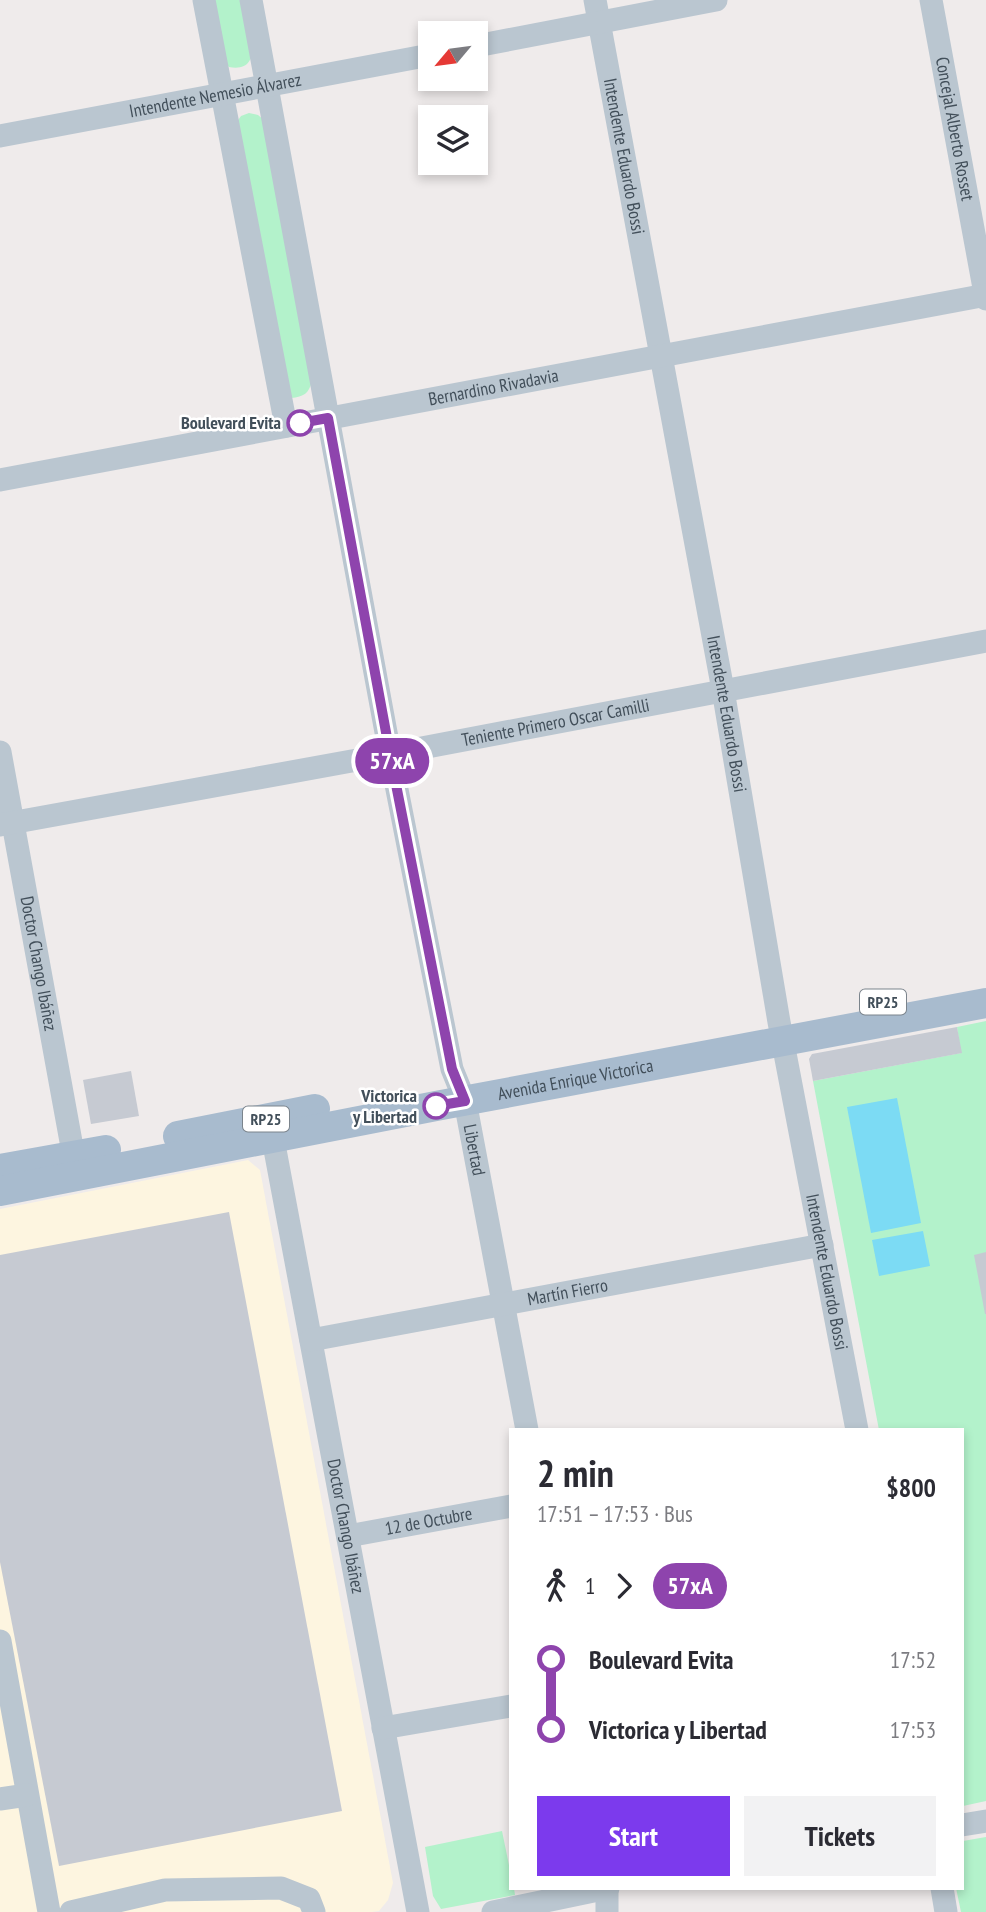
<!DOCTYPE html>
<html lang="en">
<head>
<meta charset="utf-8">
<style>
	:root { --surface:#fff; --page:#f2f2f3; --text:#2b2b33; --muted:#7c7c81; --accent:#7c3aed }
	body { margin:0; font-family:"PT Sans Narrow",sans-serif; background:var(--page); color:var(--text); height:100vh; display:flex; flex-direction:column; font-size:26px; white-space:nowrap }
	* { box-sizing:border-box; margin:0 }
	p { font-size:23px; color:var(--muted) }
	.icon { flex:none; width:38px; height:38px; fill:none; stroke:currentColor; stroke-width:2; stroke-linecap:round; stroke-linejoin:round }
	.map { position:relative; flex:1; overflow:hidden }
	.details { position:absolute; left:509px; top:1428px; width:455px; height:462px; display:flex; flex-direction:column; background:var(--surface); border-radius:0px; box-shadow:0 4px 10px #0003 }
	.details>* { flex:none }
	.badge { padding:0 14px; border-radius:23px; font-size:24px; line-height:46px }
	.needle { width:46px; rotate:241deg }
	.buttons { position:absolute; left:418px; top:21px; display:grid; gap:14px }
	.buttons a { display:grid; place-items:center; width:70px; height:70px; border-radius:0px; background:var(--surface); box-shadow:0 4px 10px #0003; font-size:35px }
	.map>.badge { position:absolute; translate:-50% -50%; box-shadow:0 0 0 4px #fff }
	.legs { display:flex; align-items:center; gap:10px; height:77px; padding:0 28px; font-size:23px }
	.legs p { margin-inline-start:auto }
	.summary { display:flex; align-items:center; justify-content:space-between; height:119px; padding:0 28px }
	h1 { font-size:38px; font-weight:700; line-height:52px }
	.primary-button { display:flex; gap:14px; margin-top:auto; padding:14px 28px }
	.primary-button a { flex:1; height:80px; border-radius:0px; background:var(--accent); color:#fff; font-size:28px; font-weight:700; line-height:80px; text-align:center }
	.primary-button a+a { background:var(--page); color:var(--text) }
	ul { padding:0 28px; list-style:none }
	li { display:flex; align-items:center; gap:24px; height:70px; font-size:26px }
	li i { display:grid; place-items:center; width:10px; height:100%; margin:0 9px; background:currentColor }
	li i::after { content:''; width:18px; height:18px; margin:-9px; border:5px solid; border-radius:50%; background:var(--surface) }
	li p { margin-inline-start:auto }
	li:first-child i { background:linear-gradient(#0000 50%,currentColor 0) }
	li:last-child i { background:linear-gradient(currentColor 50%,#0000 0) }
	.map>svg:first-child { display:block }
</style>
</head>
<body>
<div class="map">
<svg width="986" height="1912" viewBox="0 0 986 1912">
	<rect width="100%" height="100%" fill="#efebeb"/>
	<polygon fill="#fdf5e0" points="248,1160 260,1170 393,1883 388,1900 379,1911 372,1912 0,1912 0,1209"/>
	<g fill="#b3f2cb">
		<path d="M213 0H244C248 21 268 74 229 67L224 62Z"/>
		<path d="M249 113 258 115 265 121 312 381C309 393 304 397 291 398L236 123 241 116Z"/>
		<polygon points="986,1021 986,1801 963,1806 962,1430 879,1430 813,1081 961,1053 957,1027"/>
		<polygon points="502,1831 511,1875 511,1888 514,1888 515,1895 441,1909 433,1896 425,1847"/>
		<polygon points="986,1837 986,1912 961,1912 956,1888 962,1888 963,1841"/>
	</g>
	<g fill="#7cdbf4">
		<polygon points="897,1098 921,1223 871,1233 847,1107"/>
		<polygon points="923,1231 930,1266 879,1276 872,1240"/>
	</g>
	<g fill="#c6cad2">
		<polygon points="957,1027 962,1053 813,1081 809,1059 812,1054"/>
		<polygon points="131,1071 139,1116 91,1124 83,1080"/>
		<polygon points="229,1212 342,1811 59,1866 0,1562 0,1255"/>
		<polygon points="986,1252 986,1314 985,1314 974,1255"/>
	</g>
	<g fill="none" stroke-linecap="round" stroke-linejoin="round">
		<g stroke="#bac6d0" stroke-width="23">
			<polyline points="204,0 286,426"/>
			<path id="s1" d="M251 0 390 754 452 1069 465 1101 527 1430"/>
			<path id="s2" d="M595 0 723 690 779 1022 857 1430"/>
			<path id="s3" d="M931 0 986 299"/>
			<polyline points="476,46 716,0"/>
			<path id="s4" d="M0 136 430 55"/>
			<path id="s5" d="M0 480 986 295"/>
			<path id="s6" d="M0 752 76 1169"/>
			<path id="s7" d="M0 825 390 754 986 641"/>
			<path id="s8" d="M273 1139 418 1912"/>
			<path id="s9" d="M311 1340 822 1245"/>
			<path id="s10" d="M348 1536 511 1506"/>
			<polyline points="0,1641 49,1912"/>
			<polyline points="383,1728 511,1706"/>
			<polyline points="0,1799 27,1795"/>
			<polyline points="962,1825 986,1821"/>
			<polyline points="607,1888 607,1912"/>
			<polyline points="942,1888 946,1912"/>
			<polyline points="71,1912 165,1890 281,1888 309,1899 314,1912"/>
			<polyline points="493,1912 608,1888"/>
		</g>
		<g stroke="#a8bbce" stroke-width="30">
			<polyline points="178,1136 315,1109"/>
			<polyline points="0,1169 106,1150"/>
			<path id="s11" d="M0 1191 436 1106 986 1003"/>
		</g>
	</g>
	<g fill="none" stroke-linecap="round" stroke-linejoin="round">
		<g stroke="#fff" stroke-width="16">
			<polyline id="line-1" points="300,423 328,418 390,754 452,1069 465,1101 436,1106"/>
		</g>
		<use href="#line-1" stroke="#8e44ad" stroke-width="10"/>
	</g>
	<g fill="#fff" stroke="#8e44ad" stroke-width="3.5">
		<circle cx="300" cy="423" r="12"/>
		<circle cx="436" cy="1106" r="12"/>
	</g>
	<g text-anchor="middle" stroke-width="5" stroke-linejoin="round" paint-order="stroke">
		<g fill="#fff" stroke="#7b848c" stroke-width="2">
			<rect x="860" y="989.5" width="46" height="25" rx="5"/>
			<rect x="243" y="1106.5" width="46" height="25" rx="5"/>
		</g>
		<g font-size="16" font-weight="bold" fill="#424f5a">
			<text x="883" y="1008">RP25</text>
			<text x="266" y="1125">RP25</text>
		</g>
		<g font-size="18" fill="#424f5a" stroke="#fff">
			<text dy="6" stroke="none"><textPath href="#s4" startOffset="219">Intendente Nemesio Álvarez</textPath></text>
			<text dy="6" stroke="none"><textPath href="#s3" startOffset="131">Concejal Alberto Rosset</textPath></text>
			<text dy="6" stroke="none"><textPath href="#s2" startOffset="159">Intendente Eduardo Bossi</textPath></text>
			<text dy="6" stroke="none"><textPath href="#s5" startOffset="502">Bernardino Rivadavia</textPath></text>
			<text dy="6" stroke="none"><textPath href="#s2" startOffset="726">Intendente Eduardo Bossi</textPath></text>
			<text dy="6" stroke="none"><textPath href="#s7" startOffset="565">Teniente Primero Oscar Camilli</textPath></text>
			<text dy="6" stroke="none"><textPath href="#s6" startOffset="215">Doctor Chango Ibáñez</textPath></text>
			<text dy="6" stroke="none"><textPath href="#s11" startOffset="586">Avenida Enrique Victorica</textPath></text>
			<text dy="6" stroke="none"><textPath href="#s1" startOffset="1172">Libertad</textPath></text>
			<text dy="6" stroke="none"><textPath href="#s2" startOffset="1293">Intendente Eduardo Bossi</textPath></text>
			<text dy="6" stroke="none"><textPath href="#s9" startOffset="261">Martín Fierro</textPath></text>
			<text dy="6" stroke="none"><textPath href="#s10" startOffset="82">12 de Octubre</textPath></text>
			<text dy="6" stroke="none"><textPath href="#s8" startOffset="394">Doctor Chango Ibáñez</textPath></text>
		</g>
		<g font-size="18" font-weight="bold" fill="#424f5a" stroke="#fff" text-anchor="end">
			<text x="281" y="429">Boulevard Evita</text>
			<text x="417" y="1102">Victorica<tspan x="417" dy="21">y Libertad</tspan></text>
		</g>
	</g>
</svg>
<div class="buttons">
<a><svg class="needle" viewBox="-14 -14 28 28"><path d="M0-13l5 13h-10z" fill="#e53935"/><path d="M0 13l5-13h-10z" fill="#7c7c81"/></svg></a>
<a><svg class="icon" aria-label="layers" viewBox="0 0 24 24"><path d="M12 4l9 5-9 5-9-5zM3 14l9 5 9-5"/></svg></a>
</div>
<b class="badge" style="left:392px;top:761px;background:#8e44ad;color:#fff">57xA</b>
<section class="details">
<div class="summary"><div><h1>2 min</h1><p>17:51 – 17:53 · Bus</p></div><b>$800</b></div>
<div class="legs"><svg class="icon" aria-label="walk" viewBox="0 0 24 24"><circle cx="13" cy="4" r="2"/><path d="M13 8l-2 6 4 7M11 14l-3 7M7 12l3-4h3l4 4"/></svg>1<svg class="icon" aria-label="forward" viewBox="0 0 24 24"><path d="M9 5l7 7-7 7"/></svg><b class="badge" style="background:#8e44ad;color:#fff">57xA</b></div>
<ul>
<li><i style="color:#8e44ad"></i><b>Boulevard Evita</b><p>17:52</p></li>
<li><i style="color:#8e44ad"></i><b>Victorica y Libertad</b><p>17:53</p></li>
</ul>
<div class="primary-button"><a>Start</a><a>Tickets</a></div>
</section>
</div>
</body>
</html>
